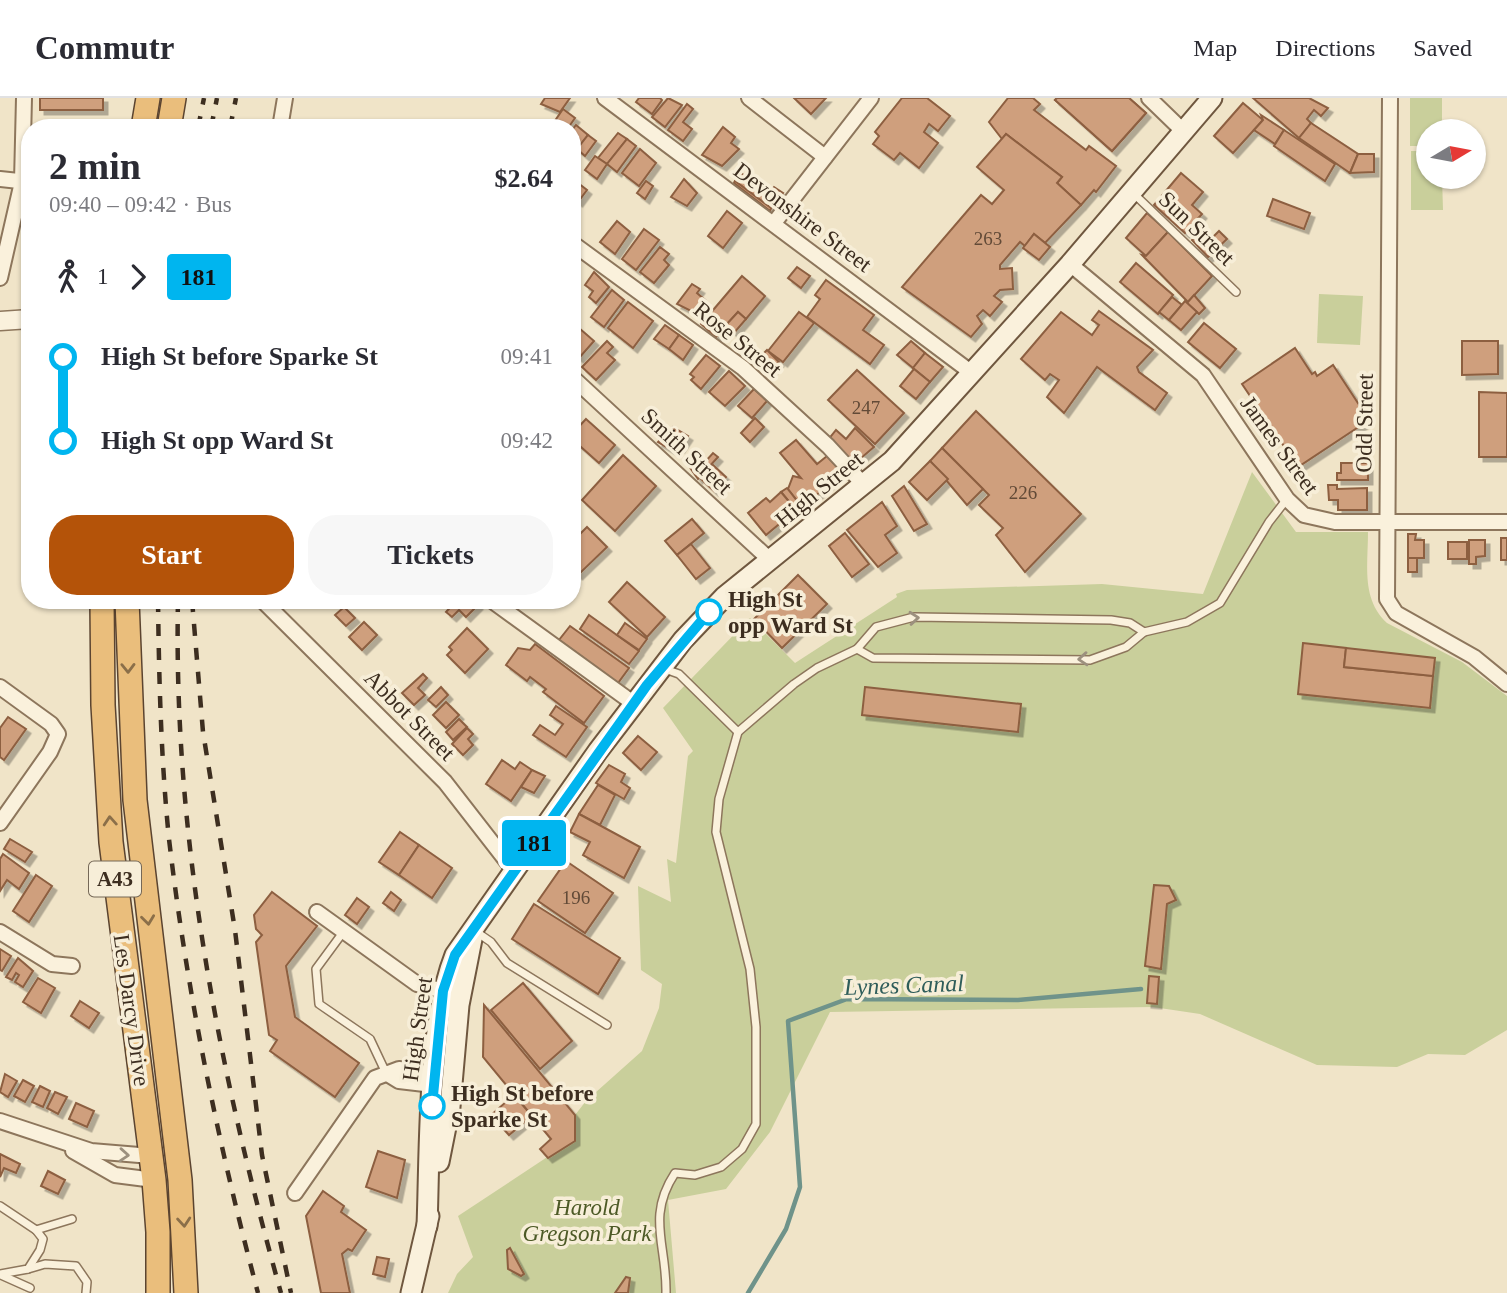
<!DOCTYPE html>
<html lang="en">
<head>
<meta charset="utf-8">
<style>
	:root { --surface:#fff; --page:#f7f7f7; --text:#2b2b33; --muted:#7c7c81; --line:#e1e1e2; --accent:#b45309 }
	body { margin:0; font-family:"Times New Roman",serif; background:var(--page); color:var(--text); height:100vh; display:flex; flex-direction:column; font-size:26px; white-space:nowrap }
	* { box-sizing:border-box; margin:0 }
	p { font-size:23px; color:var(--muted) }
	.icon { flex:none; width:38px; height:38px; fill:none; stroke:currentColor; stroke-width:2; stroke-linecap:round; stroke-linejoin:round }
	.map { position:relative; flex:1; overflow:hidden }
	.side { position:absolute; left:21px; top:21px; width:560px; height:490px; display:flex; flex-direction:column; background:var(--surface); border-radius:28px; box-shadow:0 2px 5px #0004 }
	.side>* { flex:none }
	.badge { padding:0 14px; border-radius:5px; font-size:24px; line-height:46px }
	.needle { width:46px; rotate:80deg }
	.tools { position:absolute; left:1416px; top:21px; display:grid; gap:14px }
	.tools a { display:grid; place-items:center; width:70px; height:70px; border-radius:50%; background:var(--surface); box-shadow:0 2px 5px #0004; font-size:35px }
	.map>.badge { position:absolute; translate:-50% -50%; box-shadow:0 0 0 4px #fff }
	.legs { display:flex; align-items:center; gap:10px; height:77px; padding:0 28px; font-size:23px }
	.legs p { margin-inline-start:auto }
	.head { display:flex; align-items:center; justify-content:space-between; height:119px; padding:0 28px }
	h1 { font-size:38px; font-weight:700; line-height:52px }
	.action { display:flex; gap:14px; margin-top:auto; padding:14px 28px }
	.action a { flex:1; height:80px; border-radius:28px; background:var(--accent); color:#fff; font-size:28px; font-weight:700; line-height:80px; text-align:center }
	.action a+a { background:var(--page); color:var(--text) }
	ul { padding:0 28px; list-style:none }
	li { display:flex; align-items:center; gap:24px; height:84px; font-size:26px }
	li i { display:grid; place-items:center; width:10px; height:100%; margin:0 9px; background:currentColor }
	li i::after { content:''; width:18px; height:18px; margin:-9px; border:5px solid; border-radius:50%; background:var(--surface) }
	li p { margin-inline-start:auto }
	li:first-child i { background:linear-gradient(#0000 50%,currentColor 0) }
	li:last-child i { background:linear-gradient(currentColor 50%,#0000 0) }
	header { display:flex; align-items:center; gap:42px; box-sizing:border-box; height:98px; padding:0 35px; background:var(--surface); border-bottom:2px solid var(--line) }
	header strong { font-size:33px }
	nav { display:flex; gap:38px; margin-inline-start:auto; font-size:24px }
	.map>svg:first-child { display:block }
</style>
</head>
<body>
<header>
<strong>Commutr</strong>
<nav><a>Map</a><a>Directions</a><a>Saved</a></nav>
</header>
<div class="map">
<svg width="1507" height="1195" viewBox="0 0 1507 1195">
	<defs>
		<filter id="shadow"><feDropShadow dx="4.5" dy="4.5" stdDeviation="0" flood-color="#0004"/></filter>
	</defs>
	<rect width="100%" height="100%" fill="#f0e4c8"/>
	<g fill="#c9cf9b">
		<polygon points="1410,0 1442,0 1442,33 1428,33 1428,48 1410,48"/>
		<polygon points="1411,53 1428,53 1428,79 1442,79 1443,112 1411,112"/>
		<polygon points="1319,196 1363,198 1360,247 1317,245"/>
		<path d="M1252 374 1296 434H1368C1368 467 1361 501 1387 525L1462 564 1507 598V932L1465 957 1428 956 1397 969 1317 967 1200 916 1153 909 830 914 770 1034 726 1091 668 1102 676 1195H448L457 1176 473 1159 458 1118 573 1042 575 1017 586 1003 642 953 659 910 662 886 641 872 638 788 671 804 667 761 676 765 688 658 693 653 663 610 750 520 795 565 897 499 896 496 907 492 1102 486 1203 496Z"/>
	</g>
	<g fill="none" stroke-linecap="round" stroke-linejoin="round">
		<polyline stroke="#6f938a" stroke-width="4.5" points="748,1195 786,1131 800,1089 788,923 847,901 1018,902 1141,891"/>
	</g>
	<g fill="#cf9f7d" stroke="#8d5f41" stroke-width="2" filter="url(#shadow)">
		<rect x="40" y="0" width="63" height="12"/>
		<polygon points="545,0 570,0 560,14 541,6"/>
		<polygon points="639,0 660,0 662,2 652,16 636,4"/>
		<polygon points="668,0 682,7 665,29 652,19"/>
		<polygon points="794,0 826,0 811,16"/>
		<polygon points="902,0 927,0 950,18 938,33 929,26 924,34 938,45 919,70 900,55 894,62 873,46 879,38 875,34"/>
		<polygon points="1008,0 1033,0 1040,6 1034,12 1086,52 1089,48 1116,68 1096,94 1094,92 1081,107 1057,85 1062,79 1006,36 1002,41 989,24"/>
		<polygon points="1057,0 1129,0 1146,15 1112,53 1055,2"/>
		<polygon points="1057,0 1129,0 1146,15 1112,53 1055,2"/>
		<polygon points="1253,0 1309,0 1328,10 1321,18 1314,12 1307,21 1311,25 1299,40"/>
		<polygon points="1243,5 1263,22 1233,55 1214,38"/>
		<polygon points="687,6 693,11 683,24 692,31 683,43 668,32"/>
		<polygon points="563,11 575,20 568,30 550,30"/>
		<polygon points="1261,17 1284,32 1275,46 1254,32 1263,22"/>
		<polygon points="1311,25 1358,56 1350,75 1299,40"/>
		<polygon points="576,27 588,37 577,51 572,48 572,32"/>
		<polygon points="723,29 735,39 731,45 739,51 722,68 702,57"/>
		<polygon points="1284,32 1335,66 1325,83 1274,48"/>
		<polygon points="618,35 627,41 607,66 598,60"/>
		<polygon points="1006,36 1062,79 1057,85 1081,107 1045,145 1034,136 1025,148 1020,144 1000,167 1000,171 1012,170 1013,191 1000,192 994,198 1002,204 990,218 983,212 977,218 982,226 971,239 902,189 981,97 992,106 1004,92 977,69"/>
		<polygon points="588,37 596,43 585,58 577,51"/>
		<polygon points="627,41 636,48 617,74 607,66"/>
		<polygon points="640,51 656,65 639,88 622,75"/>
		<polygon points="1358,56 1374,56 1374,74 1350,75"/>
		<polygon points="595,58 607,66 597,81 585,72"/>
		<polygon points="741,75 769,96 774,89 783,95 771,110 735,83"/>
		<polygon points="1181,75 1203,94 1192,107 1202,116 1185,135 1154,107"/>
		<polygon points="684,81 697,95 687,108 671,99"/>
		<polygon points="646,83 653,88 645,101 637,95"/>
		<polygon points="735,83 771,110 770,113 734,85"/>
		<polygon points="578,85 587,92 578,104 572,99 572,93"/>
		<polygon points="1273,101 1310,115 1304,131 1267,118"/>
		<polygon points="727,113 742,125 723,150 708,138"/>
		<polygon points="1147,115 1168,134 1146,158 1126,140"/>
		<polygon points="617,123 630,134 615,156 600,144"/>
		<polygon points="644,131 659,142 636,172 622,161"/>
		<polygon points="1201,133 1210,142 1219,133 1227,141 1208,159 1192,142"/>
		<polygon points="1168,134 1212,178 1188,204 1142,157 1146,158"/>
		<polygon points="1034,136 1050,149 1039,162 1023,150"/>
		<polygon points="660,149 669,156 664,162 669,167 654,185 640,174"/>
		<polygon points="1136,165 1173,197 1158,216 1120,184"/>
		<polygon points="797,169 810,178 801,190 788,180"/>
		<polygon points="594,174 609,189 596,205 589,199 593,193 585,187"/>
		<polygon points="742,178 765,198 746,221 738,214 723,231 708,218"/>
		<polygon points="826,182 874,217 863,232 884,247 870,266 807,219 820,201 815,197"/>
		<polygon points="692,186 700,191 697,195 705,202 695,215 677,206"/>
		<polygon points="612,192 624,202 604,229 591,219"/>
		<polygon points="1194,197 1205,210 1199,216 1187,205"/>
		<polygon points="1172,199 1182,207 1169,222 1159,214"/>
		<polygon points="1185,203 1197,214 1181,232 1169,222"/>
		<polygon points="628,204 653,223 633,250 608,230"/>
		<polygon points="1099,213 1153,252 1137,269 1139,274 1167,295 1155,312 1097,269 1064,315 1047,299 1059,282 1050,276 1045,282 1021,261 1061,214 1092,237 1099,227 1092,222"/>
		<polygon points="738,214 746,221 734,235 725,228"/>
		<polygon points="799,214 814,225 783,264 768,253"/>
		<polygon points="708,218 723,231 716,239 701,226"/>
		<polygon points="1204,225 1236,251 1220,270 1188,244"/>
		<polygon points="665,227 679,237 669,251 654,241"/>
		<polygon points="579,230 594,243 579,260 572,254 572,238"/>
		<polygon points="679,237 693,247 683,262 669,251"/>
		<polygon points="607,243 613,249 607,255 615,262 596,282 582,269"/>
		<polygon points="911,243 925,255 913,270 897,257"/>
		<polygon points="1462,243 1498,243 1498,276 1462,277"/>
		<polygon points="1295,250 1312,276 1315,274 1317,278 1333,267 1369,322 1298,369 1242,286"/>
		<polygon points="767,252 779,264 768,276 756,263"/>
		<polygon points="925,255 943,269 930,284 913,270"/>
		<polygon points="706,257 720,268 701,291 691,282 694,279 690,276"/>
		<polygon points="914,271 930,284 916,301 900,288"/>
		<polygon points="857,272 904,315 875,346 828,302"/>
		<polygon points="729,273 745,288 725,308 709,294"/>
		<polygon points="754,291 767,303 752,320 738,308"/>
		<polygon points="1479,294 1507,295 1507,359 1479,359"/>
		<polygon points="976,313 1081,416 1025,474 996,437 1003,430 979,407 989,397 942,350"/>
		<polygon points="755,320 764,329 750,344 741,335"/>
		<polygon points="586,321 615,347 599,365 572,341 572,336"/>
		<polygon points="673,329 688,338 680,350 678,348 673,353 658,344"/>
		<polygon points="855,330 874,349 854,366 828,342 836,332 846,341"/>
		<polygon points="796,342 817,366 827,358 839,371 839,378 802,409 788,391 793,378 801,380 780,355"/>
		<polygon points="942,350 983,391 967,407 930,363"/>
		<polygon points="695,354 705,364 713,355 718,359 698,381 688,367"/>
		<polygon points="623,357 656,388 615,433 582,402"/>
		<polygon points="930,363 948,381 927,402 909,384"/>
		<polygon points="1341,365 1368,365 1368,382 1337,382 1337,375 1341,375"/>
		<polygon points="713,367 726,379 714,393 701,381"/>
		<polygon points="1328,387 1337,387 1337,391 1367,390 1367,412 1338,412 1338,402 1329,402"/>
		<polygon points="904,388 927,426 914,433 892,398"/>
		<polygon points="787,390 801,408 796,412 781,394"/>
		<polygon points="781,394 796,412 766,437 748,415 766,400 770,404"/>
		<polygon points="882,404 897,428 885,437 897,455 878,469 847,432"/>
		<polygon points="692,421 704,435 677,457 665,443"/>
		<polygon points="587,429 607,449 578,477 572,472 572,444"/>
		<polygon points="845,435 869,466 852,479 829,448"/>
		<polygon points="1408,436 1416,436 1415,442 1424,442 1424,460 1408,460"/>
		<rect x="1501" y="440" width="6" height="22"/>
		<polygon points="1469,442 1485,442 1485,458 1476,459 1476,466 1469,466"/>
		<rect x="1448" y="444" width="19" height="17"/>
		<polygon points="691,446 710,470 696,481 677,457"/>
		<rect x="1408" y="460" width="9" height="14"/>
		<polygon points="798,477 827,506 782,550 754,521"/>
		<polygon points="627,484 665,519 647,539 609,504"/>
		<polygon points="457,502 472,502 478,507 466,519 459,512 452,519 446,514"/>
		<polygon points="344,509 355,520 346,528 335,517"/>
		<polygon points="589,517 639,553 629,566 580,531"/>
		<polygon points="364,524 377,537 362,552 349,539"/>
		<polygon points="625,525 647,541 639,552 617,537"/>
		<polygon points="570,528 629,570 618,585 559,542"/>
		<polygon points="467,530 488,551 465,575 447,557 452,552 449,549"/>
		<polygon points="1303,545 1346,550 1344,569 1433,578 1430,610 1298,596"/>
		<polygon points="535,546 604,598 584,625 543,594 546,591 530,579 527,583 506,567 518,550 530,552"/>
		<polygon points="1346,550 1435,560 1433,578 1344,569"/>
		<polygon points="423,576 427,580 418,590 425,597 414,607 402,595"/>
		<polygon points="441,589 448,597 436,609 428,602"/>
		<polygon points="865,589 1021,606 1018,634 862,617"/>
		<polygon points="446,604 459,617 446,630 433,617"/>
		<polygon points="556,608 587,629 566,659 533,637 540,627 555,637 563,626 550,617"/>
		<polygon points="8,619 26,631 4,662 0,659 0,630"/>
		<polygon points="459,621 467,629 453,642 446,634"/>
		<polygon points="467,630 473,636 468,641 473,647 463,657 452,646"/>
		<polygon points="638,638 657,654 641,672 623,655"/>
		<polygon points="502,662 515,671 520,664 532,672 511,703 486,686"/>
		<polygon points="609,667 625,676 621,684 630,690 624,701 596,685"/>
		<polygon points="532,672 545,678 534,695 521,689"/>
		<polygon points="598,687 615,697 600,727 579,716"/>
		<polygon points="579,716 640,749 624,780 583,757 590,744 570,734"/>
		<polygon points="400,734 419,747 399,777 379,764"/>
		<polygon points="10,741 32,754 25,764 4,751"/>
		<polygon points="419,747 452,770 432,800 399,777"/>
		<polygon points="3,756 29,775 19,791 7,782 0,793 0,761"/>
		<polygon points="566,763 613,795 585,835 538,803"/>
		<polygon points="36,777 52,788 29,824 13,813"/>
		<polygon points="1154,787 1169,788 1176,802 1167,806 1161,871 1145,868"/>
		<polygon points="272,794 317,828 286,868 295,919 359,965 335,999 270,953 277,942 269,937 256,844 262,837 256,831 254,817"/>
		<polygon points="391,794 401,802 394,813 383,805"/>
		<polygon points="357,800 369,809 357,826 345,817"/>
		<polygon points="534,806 620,860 598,896 512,841"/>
		<polygon points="0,851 11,858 2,873 0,872"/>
		<polygon points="18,860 33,873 23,889 15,884 19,877 16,875 12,882 6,879"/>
		<polygon points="1149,878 1159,879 1157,906 1147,905"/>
		<polygon points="38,880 55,890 41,915 23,904"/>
		<polygon points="523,885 572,943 540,971 491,912"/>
		<polygon points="80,903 99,915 89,930 71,918"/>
		<polygon points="484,907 575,1017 575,1043 548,1060 540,1051 551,1041 483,959"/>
		<polygon points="5,976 17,983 8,999 0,994"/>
		<polygon points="23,982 34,988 25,1004 14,998"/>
		<polygon points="40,988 50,993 43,1009 32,1004"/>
		<polygon points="55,994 67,999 58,1016 47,1010"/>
		<polygon points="514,997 532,1018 509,1037 491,1017"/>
		<polygon points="76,1005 94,1013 87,1029 69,1021"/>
		<polygon points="378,1053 405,1062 397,1100 366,1089"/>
		<polygon points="0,1056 20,1066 16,1075 4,1070 0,1079"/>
		<polygon points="48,1073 65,1082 58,1096 41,1088"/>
		<polygon points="323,1093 344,1108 341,1114 366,1132 352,1153 348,1151 342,1156 350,1195 321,1195 306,1118"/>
		<polygon points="510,1150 524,1176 521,1178 508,1171 507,1152"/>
		<polygon points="377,1159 389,1161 385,1179 373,1176"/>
		<polygon points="626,1179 630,1180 628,1195 615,1195"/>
	</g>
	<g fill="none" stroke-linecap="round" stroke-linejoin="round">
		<g stroke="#8d765c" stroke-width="10">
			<g id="service">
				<polyline points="1132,94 1236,194"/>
				<polyline points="857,551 873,560 1090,562 1126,549 1144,534 1187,524 1220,505 1269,424 1287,401"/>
				<polyline points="662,570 679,576 738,634"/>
				<polyline points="344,833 316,871 319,906 370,941 386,975"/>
				<polyline points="475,833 491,844 507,865 607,927"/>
				<polyline points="0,1108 36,1132 72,1121"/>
				<polyline points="28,1171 45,1166 76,1168 87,1184 86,1195"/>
				<polyline points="0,1176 28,1171 40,1152 43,1141 36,1132"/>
				<polyline points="1,1177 30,1190"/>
				<path d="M666 1195C667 1147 646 1119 675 1075L695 1077 721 1069 742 1051 756 1026V929L750 871 716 734 719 701 738 634 794 586 817 570 857 551 876 529 914 519 1111 522 1130 525 1144 534"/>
			</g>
		</g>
		<g stroke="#8d765c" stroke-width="18">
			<g id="minor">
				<polyline points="605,0 972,275"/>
				<polyline points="749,0 825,59"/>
				<polyline points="1149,0 1182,32"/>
				<polyline points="1390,0 1387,501 1396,515 1474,559 1507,586"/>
				<polyline points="280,30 285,0"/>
				<polyline points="0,81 28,84"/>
				<polyline points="774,125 871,0"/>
				<polyline points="572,145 743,270 828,348 864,387"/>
				<polyline points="1070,166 1203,277 1287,401 1304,417 1335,424 1507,424"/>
				<polyline points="0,180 22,84 24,0"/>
				<polyline points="572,279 770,462"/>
				<polyline points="262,502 445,684 515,774"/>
				<polyline points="491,502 633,605"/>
				<polyline points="0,589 51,626 58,636 50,654 0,725"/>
				<polyline points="317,814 417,886 444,893"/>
				<polyline points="0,834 52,866 72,868"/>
				<polyline points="386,975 399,983 433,987"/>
				<polyline points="0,1023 91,1053 151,1058"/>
				<polyline points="73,1053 115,1077 154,1082"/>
				<polyline points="295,1095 375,980 399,971 434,976"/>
			</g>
		</g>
		<g stroke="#8d765c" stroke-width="21">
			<polyline id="tertiary" points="0,223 30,221"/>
		</g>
		<g stroke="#6f573f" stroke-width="23">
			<g id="secondary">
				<polyline points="439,1064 450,1009 459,907 472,841"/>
				<path d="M427 1128C430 1050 427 928 455 857L598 653 683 542 724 499 892 363 1070 166 1212 0"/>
				<polyline points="411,1195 429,1118"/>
			</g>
		</g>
		<g stroke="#5b4430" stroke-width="26">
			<g id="trunk">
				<polyline points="143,30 148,0"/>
				<polyline points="169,30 174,0"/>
				<polyline points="102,502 103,607 111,744 154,1082 158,1134 158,1195"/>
				<polyline points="127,502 135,702 180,1082 186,1195"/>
			</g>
		</g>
		<use href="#service" stroke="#faf1dc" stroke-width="7"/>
		<use href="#minor" stroke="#faf1dc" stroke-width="14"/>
		<use href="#tertiary" stroke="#faf1dc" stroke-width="18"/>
		<use href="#secondary" stroke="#faf1dc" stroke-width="19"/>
		<use href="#trunk" stroke="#eabe7c" stroke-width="23"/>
		<g stroke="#3d2e20" stroke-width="4.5" stroke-dasharray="12 12" stroke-linecap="butt">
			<polyline points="198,30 204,0"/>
			<polyline points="211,30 217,0"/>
			<polyline points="230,30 236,0"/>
			<path d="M158 502C159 582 161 662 169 741 187 895 218 1045 258 1195"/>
			<path d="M178 502C173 737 218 970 281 1195"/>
			<polyline points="192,502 203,634 235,832 262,1057 291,1195"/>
		</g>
	</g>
	<defs><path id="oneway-chevron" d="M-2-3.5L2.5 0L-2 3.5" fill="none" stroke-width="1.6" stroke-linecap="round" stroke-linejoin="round" transform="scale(1.75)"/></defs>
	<g stroke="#9c907e">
		<use href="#oneway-chevron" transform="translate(914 520) rotate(-5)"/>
		<use href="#oneway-chevron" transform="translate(1083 561) rotate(176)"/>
		<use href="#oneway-chevron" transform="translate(124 1057) rotate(4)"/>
	</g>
	<g stroke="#8b6f49">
		<use href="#oneway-chevron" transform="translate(128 570) rotate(89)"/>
		<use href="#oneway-chevron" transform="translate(110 723) rotate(-94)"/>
		<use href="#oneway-chevron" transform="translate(148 822) rotate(83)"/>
		<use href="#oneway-chevron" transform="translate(184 1124) rotate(85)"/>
	</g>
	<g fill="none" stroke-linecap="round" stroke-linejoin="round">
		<g stroke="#fff" stroke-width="16">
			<polyline id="line-1" points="432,1008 443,893 455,857 647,587 709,514"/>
		</g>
		<use href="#line-1" stroke="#00b5ef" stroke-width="10"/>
	</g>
	<g fill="#fff" stroke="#00b5ef" stroke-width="3.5">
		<circle cx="709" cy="514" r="12"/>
		<circle cx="432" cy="1008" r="12"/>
	</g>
	<g text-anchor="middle" stroke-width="7" stroke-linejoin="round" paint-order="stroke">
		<g font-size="19" fill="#624a37">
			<text x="988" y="147">263</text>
			<text x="866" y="316">247</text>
			<text x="1023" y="401">226</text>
			<text x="576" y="806">196</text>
		</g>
		<rect fill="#f7eed8" stroke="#756857" stroke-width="2" x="89" y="763.5" width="52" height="35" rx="5"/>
		<g font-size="21" font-weight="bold" fill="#3d2e20">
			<text x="115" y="788">A43</text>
		</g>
		<g font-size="23" fill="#3d2e20" stroke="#f7eed8">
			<text transform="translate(803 119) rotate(37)" y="8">Devonshire Street</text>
			<text transform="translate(1197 130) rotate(44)" y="8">Sun Street</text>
			<text transform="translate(738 241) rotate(39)" y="8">Rose Street</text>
			<text transform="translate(1364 325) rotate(-89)" y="8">Odd Street</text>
			<text transform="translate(1280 347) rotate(54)" y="8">James Street</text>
			<text transform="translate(687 353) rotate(43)" y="8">Smith Street</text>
			<text transform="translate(819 391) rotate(-39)" y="8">High Street</text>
			<text transform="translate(410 617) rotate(45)" y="8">Abbot Street</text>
			<text transform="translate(132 912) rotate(82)" y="8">Les Darcy Drive</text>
			<text transform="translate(417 931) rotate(-82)" y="8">High Street</text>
		</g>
		<g font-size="23" font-weight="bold" fill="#3d2e20" stroke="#f7eed8" text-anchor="start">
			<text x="728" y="509">High St<tspan x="728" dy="26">opp Ward St</tspan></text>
			<text x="451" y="1003">High St before<tspan x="451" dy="26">Sparke St</tspan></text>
		</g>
		<g font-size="23" font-style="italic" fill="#4d5a26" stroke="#f7eed8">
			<text x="587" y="1117">Harold<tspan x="587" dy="26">Gregson Park</tspan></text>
		</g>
		<g font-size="24" font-style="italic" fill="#2f5d5a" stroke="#f7eed8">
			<text transform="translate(904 887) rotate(-2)" y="8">Lynes Canal</text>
		</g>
	</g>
</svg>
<div class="tools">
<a><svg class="needle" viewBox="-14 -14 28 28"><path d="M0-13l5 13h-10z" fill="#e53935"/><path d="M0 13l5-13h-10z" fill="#7c7c81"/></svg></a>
</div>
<b class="badge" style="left:534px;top:745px;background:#00b5ef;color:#111">181</b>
<section class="side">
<div class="head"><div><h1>2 min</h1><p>09:40 – 09:42 · Bus</p></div><b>$2.64</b></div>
<div class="legs"><svg class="icon" aria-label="walk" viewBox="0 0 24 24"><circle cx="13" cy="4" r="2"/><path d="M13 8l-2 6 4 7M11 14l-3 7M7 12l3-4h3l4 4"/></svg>1<svg class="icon" aria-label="forward" viewBox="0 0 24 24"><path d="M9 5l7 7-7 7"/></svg><b class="badge" style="background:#00b5ef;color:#111">181</b></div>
<ul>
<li><i style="color:#00b5ef"></i><b>High St before Sparke St</b><p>09:41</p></li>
<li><i style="color:#00b5ef"></i><b>High St opp Ward St</b><p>09:42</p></li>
</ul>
<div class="action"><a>Start</a><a>Tickets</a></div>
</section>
</div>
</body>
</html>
